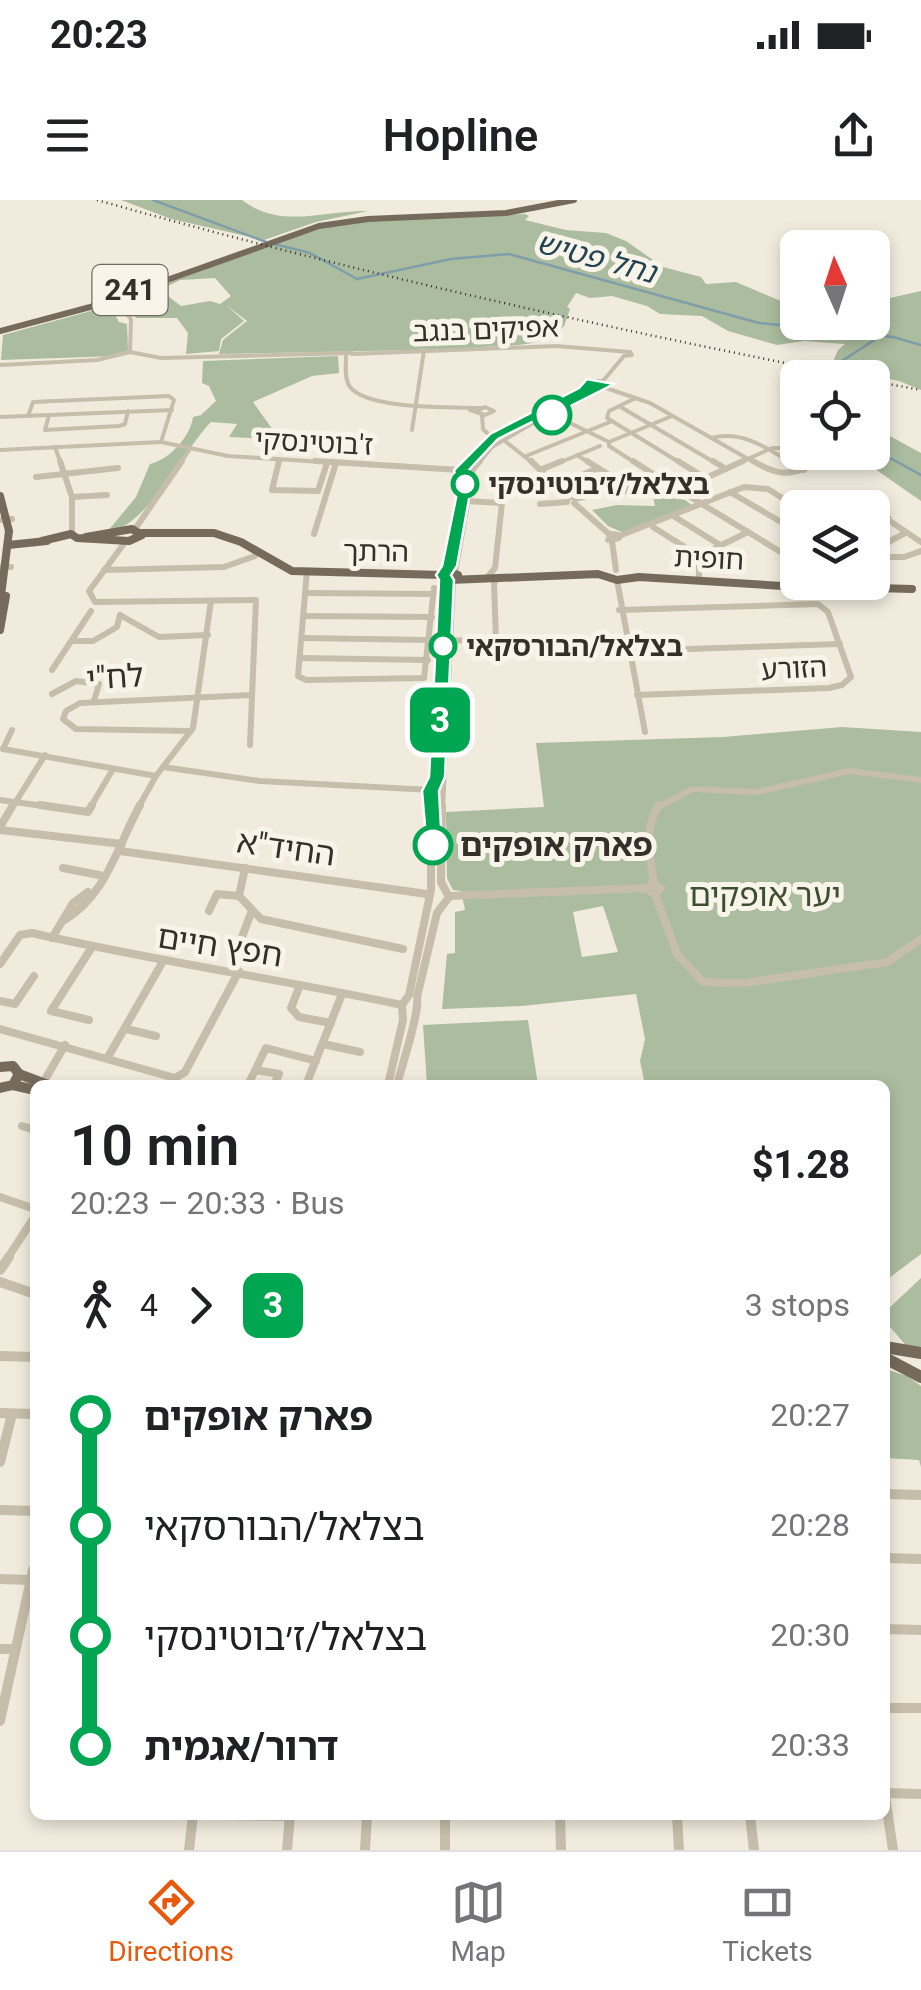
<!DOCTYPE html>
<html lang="en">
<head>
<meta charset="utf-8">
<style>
	:root { --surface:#fff; --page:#f6f6f6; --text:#202124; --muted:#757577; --line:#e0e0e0; --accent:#ea580c }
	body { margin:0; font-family:Roboto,"Noto Sans Hebrew",sans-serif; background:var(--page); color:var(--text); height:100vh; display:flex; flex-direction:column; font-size:38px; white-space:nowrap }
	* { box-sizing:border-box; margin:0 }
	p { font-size:32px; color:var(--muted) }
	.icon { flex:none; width:55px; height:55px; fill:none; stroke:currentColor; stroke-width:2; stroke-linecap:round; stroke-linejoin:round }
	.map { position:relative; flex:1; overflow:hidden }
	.drawer { position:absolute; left:30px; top:880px; width:860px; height:740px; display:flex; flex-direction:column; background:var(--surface); border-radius:15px; box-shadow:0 5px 15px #0003 }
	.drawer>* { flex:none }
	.badge { padding:0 20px; border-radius:15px; font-size:35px; line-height:65px }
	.needle { width:65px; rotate:357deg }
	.buttons { position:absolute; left:780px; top:30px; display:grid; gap:20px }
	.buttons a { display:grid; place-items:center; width:110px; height:110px; border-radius:15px; background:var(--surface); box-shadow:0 5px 15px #0003; font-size:50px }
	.map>.badge { position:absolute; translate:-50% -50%; box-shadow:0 0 0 5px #fff }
	.legs { display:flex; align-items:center; gap:15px; height:110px; padding:0 40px; font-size:32px }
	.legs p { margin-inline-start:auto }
	.headline { display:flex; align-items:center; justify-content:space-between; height:170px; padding:0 40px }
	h1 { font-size:55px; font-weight:600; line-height:75px }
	ul { padding:0 40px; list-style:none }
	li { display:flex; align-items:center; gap:35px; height:110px; font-size:38px }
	li i { display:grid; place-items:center; width:15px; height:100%; margin:0 12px; background:currentColor }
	li i::after { content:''; width:25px; height:25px; margin:-12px; border:8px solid; border-radius:50%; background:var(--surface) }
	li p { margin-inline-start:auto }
	li:first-child i { background:linear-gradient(#0000 50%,currentColor 0) }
	li:last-child i { background:linear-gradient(currentColor 50%,#0000 0) }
	.status { display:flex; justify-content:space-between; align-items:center; height:70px; padding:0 50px; background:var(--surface); direction:ltr }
	.status svg { height:28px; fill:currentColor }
	header { display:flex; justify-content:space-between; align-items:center; height:130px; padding:0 40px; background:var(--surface); font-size:45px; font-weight:600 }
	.dock { display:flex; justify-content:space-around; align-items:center; height:140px; border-top:2px solid var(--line); background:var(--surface); font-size:28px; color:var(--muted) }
	.dock a { display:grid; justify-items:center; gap:5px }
	.dock .current { color:var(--accent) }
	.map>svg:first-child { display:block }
</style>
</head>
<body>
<div class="status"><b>20:23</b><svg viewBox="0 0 49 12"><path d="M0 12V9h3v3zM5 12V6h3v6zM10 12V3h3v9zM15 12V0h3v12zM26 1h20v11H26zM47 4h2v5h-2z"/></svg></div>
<header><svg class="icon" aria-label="menu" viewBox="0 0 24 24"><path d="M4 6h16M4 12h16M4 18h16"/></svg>Hopline<svg class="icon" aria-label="share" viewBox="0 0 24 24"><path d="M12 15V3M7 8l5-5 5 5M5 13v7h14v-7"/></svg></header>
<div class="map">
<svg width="921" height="1650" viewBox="0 0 921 1650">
	<rect width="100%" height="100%" fill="#f0ebdd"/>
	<g fill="#abbd9e" fill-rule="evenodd">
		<path d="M121 0H242C281 30 324 10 368 11L316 22 264 40 171 19Z"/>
		<path d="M525 14 529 16 525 20 566 30 606 33 626 41 663 67 701 77 706 84 736 82 797 108 798 122H872L873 104 889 103 890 98 921 91V190L899 181 831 166 838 150 845 144 804 141 777 145 728 131 702 116 660 114 647 106 612 96 590 98 576 93 567 107 570 109 564 126C532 153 506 142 468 149L219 154 223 140 247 121 226 105 244 121 221 139 219 151 186 154 188 133 177 118H136L127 104 130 99 150 95 148 92 160 86 313 29 370 20ZM215 78 231 96 220 104 210 101 181 106 160 90 180 80Z"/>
		<polygon points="109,106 120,109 113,111 119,122 127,124 128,150 116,156 1,160 3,135"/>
		<path d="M338 156 339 173 312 176 253 202 273 230 299 240 229 237 237 224 211 222C183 250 147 328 107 332L136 297 150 264C169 260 191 236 193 217L201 215 216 201 209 186 202 183 203 161Z"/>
		<polygon points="873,216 888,235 921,253 921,301 852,253 872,252"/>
		<polygon points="659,296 685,300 693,306 624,333 608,326 592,310 617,305 655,306 653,297"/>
		<path d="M842 527 921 532V1054L885 1081V885H645L640 861 645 839 636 794 522 806 442 809 447 754 455 753V712L465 710 461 691 453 690 447 678 446 612 544 607 536 543 723 537ZM603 706 618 752 582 757 573 712Z"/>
		<polygon points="528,820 538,885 427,885 423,825"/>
		<polygon points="921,1078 921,1149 909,1149 885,1121 885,1112"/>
		<polygon points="885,1169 907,1176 921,1186 921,1267 919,1260 885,1258"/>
	</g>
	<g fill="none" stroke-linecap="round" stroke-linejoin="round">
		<g stroke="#7f9eaa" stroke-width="2.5">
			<polyline points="153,0 266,42"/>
			<polyline points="274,44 310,53 357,79 451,59 509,54 759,123 893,137 921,145"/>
			<polyline points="834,166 879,137"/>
			<polyline points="872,241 890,258 921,275"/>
		</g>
		<g stroke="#c6beaa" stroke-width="4">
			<polyline points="112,97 131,119 130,152"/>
			<polyline points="352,154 556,146 630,152"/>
			<path d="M346 156C346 165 344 179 350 187 368 210 453 207 481 208"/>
			<polyline points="0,165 97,160 130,152 161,158 352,153"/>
			<polyline points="603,181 624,156 632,155 630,152"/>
			<polyline points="606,188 650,203 757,264"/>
			<polyline points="636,198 609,211 607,218 682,264"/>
			<polyline points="619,206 717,264"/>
			<polyline points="470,210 485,215 494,211 485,207 477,211"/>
			<polyline points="49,215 45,230 119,226 125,224 128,211"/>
			<polyline points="482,215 483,229 492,238"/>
			<polyline points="537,215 568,222 609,242 609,246 637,264"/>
			<polyline points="28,216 33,202 169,196 174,200 161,242"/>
			<polyline points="0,217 172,210"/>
			<polyline points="535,217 539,211 583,190 591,181 603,181"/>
			<polyline points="412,230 424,150"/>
			<path d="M711 238C743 230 767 248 793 264"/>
			<polyline points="506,242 534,264"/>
			<polyline points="609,242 672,216"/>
			<polyline points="55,247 61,264"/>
			<polyline points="486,248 494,237 509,231"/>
			<polyline points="0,250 161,242 228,256 356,264"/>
			<polyline points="807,252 813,258 812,264"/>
			<polyline points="577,255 591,264"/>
			<polyline points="526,256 610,222"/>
			<polyline points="180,264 190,249"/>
			<polyline points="278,264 279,260"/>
			<polyline points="478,264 492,247 543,217"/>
			<polyline points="556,264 600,246"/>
			<polyline points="737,264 772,248 798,248"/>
		</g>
		<g stroke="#c6beaa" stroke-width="6">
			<polyline points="60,261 72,297 72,335"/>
			<polyline points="279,261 272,290 318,291 327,263"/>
			<polyline points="315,261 460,270"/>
			<polyline points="531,261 569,298"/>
			<polyline points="587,261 625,285 628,292"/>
			<polyline points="633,261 673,287 684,288 684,293 797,362"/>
			<polyline points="678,261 705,278"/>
			<polyline points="713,261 726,269"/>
			<path d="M753 261C775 274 787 277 811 266L812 261"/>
			<polyline points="789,261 804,270"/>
			<polyline points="540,270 562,261"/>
			<polyline points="36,277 118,268"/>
			<polyline points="557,286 598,268"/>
			<polyline points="684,288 743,261"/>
			<polyline points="730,292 798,332"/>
			<polyline points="72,297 107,295"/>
			<polyline points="575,299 609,290 671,291"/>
			<polyline points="466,301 502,303 495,368 489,375"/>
			<polyline points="574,303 609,334"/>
			<polyline points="540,304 567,302"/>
			<polyline points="800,308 825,297 868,308"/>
			<polyline points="872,309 921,342"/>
			<polyline points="675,317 720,345"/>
			<polyline points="0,320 12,319"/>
			<polyline points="872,324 888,317"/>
			<polyline points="653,327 699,356"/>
			<polyline points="135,329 182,261"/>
			<polyline points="314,334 336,263"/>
			<polygon points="611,334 618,335 619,338 608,340"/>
			<polyline points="619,336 744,287 768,289 798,308"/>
			<polyline points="126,341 89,391 95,402 256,400 250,545"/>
			<polyline points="612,341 616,370"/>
			<polyline points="872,351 905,333"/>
			<polyline points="872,357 904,357 921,351"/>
			<polyline points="0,367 11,367"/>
			<polyline points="104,370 224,367 255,356"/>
			<polyline points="307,371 298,476 306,480 424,478 434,388"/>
			<polyline points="455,373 473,269 480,261"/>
			<polyline points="699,377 699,356 748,332"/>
			<polyline points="617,380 645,532"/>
			<polyline points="305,393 433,394"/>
			<polyline points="619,410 818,404 828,412 851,477 842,485 829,488 637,495"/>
			<polyline points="120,415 159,437 208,435"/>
			<polyline points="303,416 432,417"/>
			<polyline points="302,438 491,441 496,439 494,383 499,377"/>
			<polyline points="73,441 93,441 117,427 120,415"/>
			<polyline points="628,451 840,444"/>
			<polyline points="300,458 428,460"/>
			<polyline points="52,470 91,411"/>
			<polyline points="52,494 76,481 99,484 94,501"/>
			<polyline points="191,531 76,529 63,519 66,511 80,503 252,495"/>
			<polyline points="3,549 156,576"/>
			<polyline points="3,549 12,530"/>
			<polyline points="163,567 260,581 431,590"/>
			<polyline points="0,600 58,608"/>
			<polyline points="12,608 45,555"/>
			<polyline points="90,608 113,569"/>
			<polyline points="138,608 156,576 193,528 211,401"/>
			<polyline points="431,608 431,591 437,577 442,460"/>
			<polyline points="442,608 453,380"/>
			<polyline points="657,608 692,589 757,592 849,571 921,580"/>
		</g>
		<g stroke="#c6beaa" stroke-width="8">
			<polyline points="40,605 88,612 92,605"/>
			<polyline points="0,627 13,605"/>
			<polyline points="0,630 122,644"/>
			<polyline points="120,651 427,694"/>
			<polyline points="63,668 99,675"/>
			<polyline points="245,668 239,696 261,719 403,749"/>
			<polygon points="651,684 661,688 655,694 648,690"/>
			<path d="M654 684C650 658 643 628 659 605"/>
			<polyline points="655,694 677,754 703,782 744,783 887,762 921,739"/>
			<polyline points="449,696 648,688"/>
			<polyline points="209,711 217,694 239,696"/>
			<path d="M63 721C106 696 117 647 140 605"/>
			<polyline points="242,737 251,713"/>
			<polyline points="52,738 73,703 88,692"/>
			<path d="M0 764 20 735 32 733C155 761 279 779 402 805"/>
			<polyline points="300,785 291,808 299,817 331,823"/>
			<polyline points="0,801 15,804 34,776"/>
			<polyline points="402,805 409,795 431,690 431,605"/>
			<polyline points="89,820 51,811 92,747"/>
			<polyline points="0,829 175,878 185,872 239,771"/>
			<polyline points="126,829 156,836"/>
			<polyline points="323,844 360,852"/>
			<polyline points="108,857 162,763"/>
			<polyline points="256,870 279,874 274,885"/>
			<polyline points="43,883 65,845"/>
			<polyline points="248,885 266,848 316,861"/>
			<polyline points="306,885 342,794"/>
			<polyline points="388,885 403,820 402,805"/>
			<path d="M397 885C402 865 420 812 417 797L437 713 449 697 441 682 442 605"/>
			<polyline points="22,926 35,930"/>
			<polyline points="0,997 35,1009"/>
			<polyline points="7,1059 35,1016"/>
		</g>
		<g stroke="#c6beaa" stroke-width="10">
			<polyline points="0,1070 9,1057"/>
			<polyline points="0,1082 35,1094"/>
			<polyline points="0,1156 35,1157"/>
			<polyline points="0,1213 35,1214"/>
			<polyline points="0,1262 12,1214"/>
			<polyline points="885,1294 921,1295"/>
			<polyline points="0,1310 35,1311"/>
			<polyline points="885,1358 921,1359"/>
			<polyline points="0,1379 30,1380"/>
			<polyline points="885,1429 921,1430"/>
			<polyline points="0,1449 15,1449"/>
			<polyline points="885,1508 921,1508"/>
			<polyline points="0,1521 33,1370"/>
			<polyline points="885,1593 921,1594"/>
			<polyline points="885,1596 893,1650"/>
			<polyline points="219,1615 290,1616"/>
			<polyline points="445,1615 445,1650"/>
			<polyline points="560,1615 561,1650"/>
			<polyline points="677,1615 679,1650"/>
			<polyline points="750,1615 754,1650"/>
			<polyline points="189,1650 193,1615"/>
			<polyline points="287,1650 290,1615"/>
			<polyline points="365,1650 367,1615"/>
		</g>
		<polyline stroke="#756a5b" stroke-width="6" points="0,131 94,106 319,26 368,19 506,13 574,0"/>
		<g stroke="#756a5b" stroke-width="8">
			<polyline points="0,296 9,331 0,404"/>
			<polyline points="141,333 214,333 241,342 292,371 443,375"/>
			<polyline points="42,341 71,334 77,338 129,341 142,335 132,329 86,337"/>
			<polyline points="8,345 47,341"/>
			<polyline points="458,375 450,372 443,376 450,380 598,374 617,380 639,377 800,387 807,382"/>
			<polyline points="805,386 912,389"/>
			<polyline points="0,430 6,396"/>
		</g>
		<g stroke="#756a5b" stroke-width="10">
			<polyline points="0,867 13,866 19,874 48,885"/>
			<polyline points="13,885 35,890"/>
			<polyline points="0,888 13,885 19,874"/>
		</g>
		<g stroke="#756a5b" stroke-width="12">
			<polyline points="885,1147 921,1153"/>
			<polyline points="885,1158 921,1177"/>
		</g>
		<g stroke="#352f29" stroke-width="2.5" stroke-dasharray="1 4" stroke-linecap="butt">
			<path d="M97 0C348 71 605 128 861 178"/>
			<polyline points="872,181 921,190"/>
		</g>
	</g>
	<polygon fill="#00a651" stroke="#fff" stroke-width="2.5" points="587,179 614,184 561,211 556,218 546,215 498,239 467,272 471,288 457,366 451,375 454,380 445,577 439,591 442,645 433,651 427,649 422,591 429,577 439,380 436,375 442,366 458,288 454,270 490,234 579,188"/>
	<g fill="#fff" stroke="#00a651" stroke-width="5">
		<circle cx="552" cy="215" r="18"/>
		<circle cx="465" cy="284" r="12"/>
		<circle cx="443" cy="446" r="12"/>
		<circle cx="433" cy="645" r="18"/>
	</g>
	<g text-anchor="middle" stroke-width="10" stroke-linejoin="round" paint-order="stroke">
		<g font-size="28" fill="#352f29" stroke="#f8f4e9">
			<text transform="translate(486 129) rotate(-2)" y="10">אפיקים בנגב</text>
			<text transform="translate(314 242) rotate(3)" y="10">ז'בוטינסקי</text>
			<text transform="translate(376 351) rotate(1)" y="10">הרתך</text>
			<text transform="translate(709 358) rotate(3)" y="10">חופית</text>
			<text transform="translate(794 468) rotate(-3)" y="10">הזורע</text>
		</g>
		<g font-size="28" font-weight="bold" fill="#352f29" stroke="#f8f4e9" text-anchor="start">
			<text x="488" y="294">בצלאל/ז׳בוטינסקי</text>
			<text x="466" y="456">בצלאל/הבורסקאי</text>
		</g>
		<g font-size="30" font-style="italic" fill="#234352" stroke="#f8f4e9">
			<text transform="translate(596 58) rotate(15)" y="10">נחל פטיש</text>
		</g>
		<rect fill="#f8f4e9" stroke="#706a63" stroke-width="2.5" x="92.5" y="65" width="75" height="50" rx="8"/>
		<g font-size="30" font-weight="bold" fill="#352f29">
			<text x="130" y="100">241</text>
		</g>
		<g font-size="32" fill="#352f29" stroke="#f8f4e9">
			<text transform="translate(115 477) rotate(-4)" y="11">לח"י</text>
			<text transform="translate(286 648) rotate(8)" y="11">החיד"א</text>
			<text transform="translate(220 746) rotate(9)" y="11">חפץ חיים</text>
		</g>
		<g font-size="32" font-weight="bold" fill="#352f29" stroke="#f8f4e9" text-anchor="start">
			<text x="460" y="656">פארק אופקים</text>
		</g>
		<g font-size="32" fill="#3c502f" stroke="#f8f4e9">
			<text x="765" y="706">יער אופקים</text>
		</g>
	</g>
</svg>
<div class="buttons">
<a><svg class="needle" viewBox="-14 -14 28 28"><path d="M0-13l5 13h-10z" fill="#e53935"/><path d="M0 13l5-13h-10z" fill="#757577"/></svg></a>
<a><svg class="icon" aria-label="locate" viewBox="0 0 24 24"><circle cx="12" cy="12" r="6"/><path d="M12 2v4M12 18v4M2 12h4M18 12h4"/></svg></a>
<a><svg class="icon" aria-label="layers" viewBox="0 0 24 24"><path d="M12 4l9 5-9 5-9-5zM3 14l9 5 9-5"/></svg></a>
</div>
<b class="badge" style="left:440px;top:520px;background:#00a651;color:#fff">3</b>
<section class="drawer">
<div class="headline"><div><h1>10 min</h1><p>20:23 – 20:33 · Bus</p></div><b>$1.28</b></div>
<div class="legs"><svg class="icon" aria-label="walk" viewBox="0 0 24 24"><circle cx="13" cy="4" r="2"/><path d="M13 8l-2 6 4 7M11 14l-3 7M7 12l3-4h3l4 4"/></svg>4<svg class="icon" aria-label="forward" viewBox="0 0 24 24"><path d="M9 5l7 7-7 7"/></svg><b class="badge" style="background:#00a651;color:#fff">3</b><p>3 stops</p></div>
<ul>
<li><i style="color:#00a651"></i><b>פארק אופקים</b><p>20:27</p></li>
<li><i style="color:#00a651"></i><span>בצלאל/הבורסקאי</span><p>20:28</p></li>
<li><i style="color:#00a651"></i><span>בצלאל/ז׳בוטינסקי</span><p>20:30</p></li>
<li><i style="color:#00a651"></i><b>דרור/אגמית</b><p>20:33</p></li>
</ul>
</section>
</div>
<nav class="dock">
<a class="current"><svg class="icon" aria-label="directions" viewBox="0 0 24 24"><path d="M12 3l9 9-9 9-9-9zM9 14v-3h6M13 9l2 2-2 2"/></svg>Directions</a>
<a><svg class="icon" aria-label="map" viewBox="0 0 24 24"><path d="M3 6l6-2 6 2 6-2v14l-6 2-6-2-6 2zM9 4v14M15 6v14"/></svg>Map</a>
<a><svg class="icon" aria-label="tickets" viewBox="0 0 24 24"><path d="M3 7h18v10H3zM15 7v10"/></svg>Tickets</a>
</nav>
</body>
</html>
